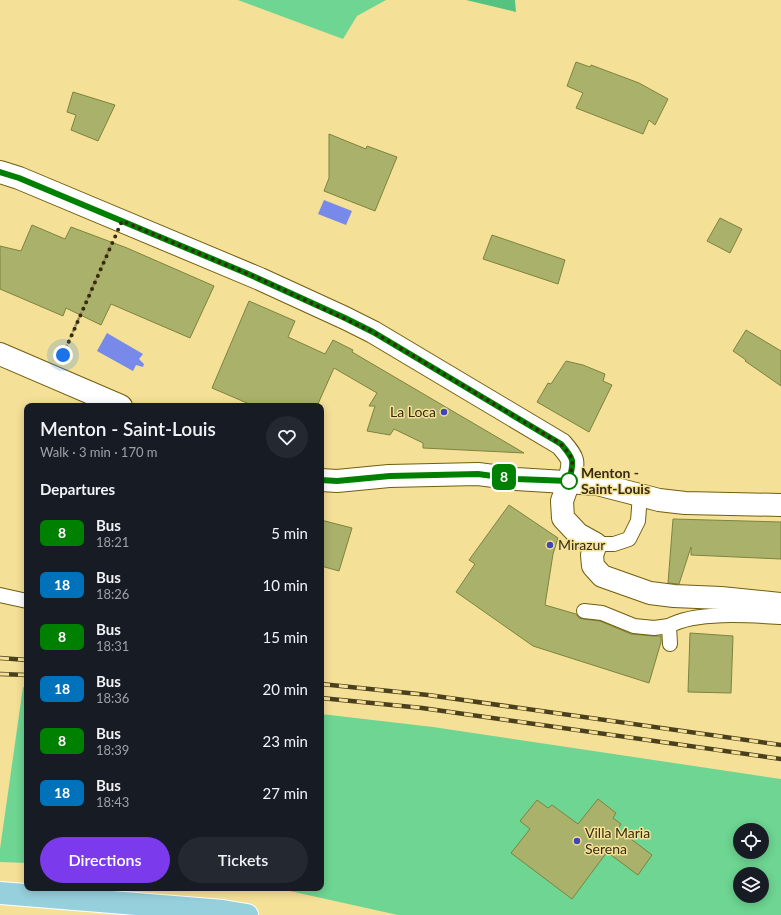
<!DOCTYPE html>
<html lang="en">
<head>
<meta charset="utf-8">
<style>
	:root { --surface:#171b24; --page:#242831; --text:#f1f3f6; --muted:#9ea1a6; --accent:#7c3aed }
	body { margin:0; font-family:Lato,sans-serif; background:var(--page); color:var(--text); height:100vh; display:flex; flex-direction:column; font-size:15px; white-space:nowrap }
	* { box-sizing:border-box; margin:0 }
	p { font-size:13px; color:var(--muted) }
	.icon { flex:none; width:22px; height:22px; fill:none; stroke:currentColor; stroke-width:2; stroke-linecap:round; stroke-linejoin:round }
	.map { position:relative; flex:1; overflow:hidden }
	.details { position:absolute; left:24px; top:403px; width:300px; height:488px; display:flex; flex-direction:column; background:var(--surface); border-radius:8px; box-shadow:0 2px 10px #0003 }
	.details>* { flex:none }
	.badge { padding:0 8px; border-radius:6px; font-size:14px; line-height:26px }
	.buttons { position:absolute; left:733px; top:823px; display:grid; gap:8px }
	.buttons a { display:grid; place-items:center; width:36px; height:36px; border-radius:50%; background:var(--surface); box-shadow:0 2px 10px #0003; font-size:20px }
	.you { position:absolute; width:20px; height:20px; margin:-10px; border:3px solid #fff; border-radius:50%; background:#1a73e8; box-shadow:0 0 0 6px #1a73e833 }
	.map>.badge { position:absolute; translate:-50% -50%; box-shadow:0 0 0 2px #fff }
	h2 { padding:0 16px; font-size:15px; line-height:36px }
	.round { display:grid; place-items:center; flex:none; width:42px; height:42px; border-radius:21px; background:var(--page) }
	.overview { display:flex; align-items:center; justify-content:space-between; height:68px; padding:0 16px }
	h1 { font-size:19px; font-weight:600; line-height:30px }
	.cta { display:flex; gap:8px; margin-top:auto; padding:8px 16px }
	.cta a { flex:1; height:46px; border-radius:24px; background:var(--accent); color:#fff; font-size:16px; font-weight:600; line-height:46px; text-align:center }
	.cta a+a { background:var(--page); color:var(--text) }
	ul { padding:0; list-style:none }
	li { display:flex; align-items:center; gap:12px; height:52px; padding:0 16px }
	li div { flex:1 }
	li b { display:block; font-size:15px }
	li em { font-style:normal }
	li .badge { min-width:44px; font-weight:700; text-align:center }
	.map>svg:first-child { display:block }
</style>
</head>
<body>
<div class="map">
<svg width="781" height="915" viewBox="0 0 781 915">
	<rect width="100%" height="100%" fill="#f5e097"/>
	<g fill="#6ed592" fill-rule="evenodd">
		<polygon points="238,0 386,0 357,16 343,39"/>
		<polygon points="23,687 27,688 27,863 0,862 0,849"/>
		<path d="M321 714 433 727 781 779V915H398L276 888H321ZM740 830H762V852H740ZM740 874H762V896H740Z"/>
	</g>
	<polygon fill="#55c37f" points="466,0 515,0 516,12"/>
	<g fill="#788ae9">
		<polygon points="324,200 352,211 346,225 318,214"/>
		<polygon points="107,333 143,354 139,359 144,364 143,367 136,365 133,371 97,351"/>
	</g>
	<g fill="#aab16a" stroke="#7d843d">
		<polygon points="576,62 590,67 591,65 639,83 668,99 655,125 649,120 643,134 576,108 583,93 567,86"/>
		<polygon points="73,92 115,105 98,141 71,130 76,115 67,112"/>
		<polygon points="329,134 366,149 367,146 397,157 375,211 324,191 329,178"/>
		<polygon points="720,218 742,229 730,253 707,241"/>
		<polygon points="32,225 65,239 71,227 127,248 214,286 190,338 111,304 101,325 66,308 63,316 0,289 0,246 21,251"/>
		<polygon points="492,235 565,260 558,284 483,259"/>
		<polygon points="249,301 295,321 288,337 325,354 333,340 353,350 352,352 524,453 423,448 423,443 394,429 390,435 367,431 375,406 369,406 377,393 334,368 317,406 254,406 212,388"/>
		<polygon points="746,330 781,351 781,386 745,361 746,360 733,351"/>
		<polygon points="566,361 583,365 605,374 603,381 612,385 589,432 537,402 548,383 551,384"/>
		<polygon points="509,505 558,538 553,554 545,605 576,614 579,618 583,619 600,621 631,634 653,636 661,636 661,642 649,683 533,646 456,592 475,564 469,560"/>
		<polygon points="673,519 781,522 781,559 691,555 691,547 679,584 668,583"/>
		<polygon points="321,520 352,528 339,571 321,566"/>
		<polygon points="690,633 733,636 731,693 688,692"/>
		<polygon points="598,799 616,813 613,818 621,824 618,829 652,855 638,875 607,852 572,899 511,853 530,829 520,821 537,800 548,808 552,805 578,824"/>
	</g>
	<g fill="none" stroke-linecap="round" stroke-linejoin="round">
		<g stroke="#715e0e" stroke-width="16">
			<g id="service">
				<polyline points="596,544 614,544 629,539 638,521 640,495"/>
				<polyline points="0,595 27,601"/>
				<polyline points="584,611 602,613 634,626 654,628 669,626"/>
				<path d="M670 644 669 626C694 611 751 615 781 617"/>
			</g>
		</g>
		<g stroke="#715e0e" stroke-width="24">
			<polyline id="minor" points="569,481 562,501 563,518 578,534 596,544 592,555 593,566 602,576 650,593 674,596 721,598 781,604"/>
		</g>
		<g stroke="#715e0e" stroke-width="24">
			<path id="tertiary" d="M0 172 19 178 260 279 345 318 373 332 561 444C575 460 574 461 569 481"/>
		</g>
		<g stroke="#715e0e" stroke-width="24">
			<g id="secondary">
				<polyline points="0,354 121,406"/>
				<polyline points="321,480 337,481 389,476 478,474 516,479 597,484 659,500 685,503 781,505"/>
			</g>
		</g>
		<g stroke="#fff" stroke-width="24">
			<polyline id="primary" points="0,893 223,911 247,915"/>
		</g>
		<polyline stroke="#a0905a" stroke-width="2.5" stroke-dasharray="4 2" stroke-linecap="butt" points="63,354 112,243"/>
		<use href="#service" stroke="#fff" stroke-width="14"/>
		<use href="#minor" stroke="#fff" stroke-width="22"/>
		<use href="#tertiary" stroke="#fff" stroke-width="22"/>
		<use href="#secondary" stroke="#fff" stroke-width="22"/>
		<use href="#primary" stroke="#96d0dc" stroke-width="22"/>
		<g stroke="#4b401d" stroke-width="4.5">
			<g id="rail">
				<polyline points="0,658 27,660"/>
				<polyline points="0,674 27,675"/>
				<polyline points="321,684 428,695 781,745"/>
				<polyline points="321,698 422,708 781,759"/>
			</g>
		</g>
		<use href="#rail" stroke="#f5e097" stroke-width="3" stroke-dasharray="9" stroke-linecap="butt"/>
	</g>
	<g fill="none" stroke-linecap="round" stroke-linejoin="round">
		<g stroke="#fff" stroke-width="9">
			<path id="line" d="M0 172 19 178 246 273 345 318 373 332 561 444C575 460 574 461 569 481L516 479 478 474 390 476 337 481 321 480"/>
		</g>
		<use href="#line" stroke="#008000" stroke-width="6"/>
		<path stroke="#352c0e" stroke-width="4" stroke-dasharray="0 7.2" d="M63 355 122 221 260 279 373 332 561 444C576 461 573 461 569 481"/>
	</g>
	<g fill="#3d46ba" stroke="#f5e097" stroke-width="1.5">
		<circle cx="444" cy="412" r="4"/>
		<circle cx="550" cy="545" r="4"/>
		<circle cx="577" cy="841" r="4"/>
	</g>
	<circle fill="#fff" stroke="#008000" stroke-width="2" cx="569" cy="481" r="8"/>
	<g text-anchor="middle" stroke-width="3" stroke-linejoin="round" paint-order="stroke">
		<g font-size="14" fill="#352c0e" stroke="#f5e097" text-anchor="start">
			<text x="436" y="417" text-anchor="end">La Loca</text>
			<text x="558" y="550">Mirazur</text>
			<text x="585" y="838">Villa Maria<tspan x="585" dy="16">Serena</tspan></text>
		</g>
		<g font-size="14" font-weight="bold" fill="#352c0e" stroke="#f5e097" text-anchor="start">
			<text x="581" y="478">Menton -<tspan x="581" dy="16">Saint-Louis</tspan></text>
		</g>
	</g>
</svg>
<div class="buttons">
<a><svg class="icon" aria-label="locate" viewBox="0 0 24 24"><circle cx="12" cy="12" r="6"/><path d="M12 2v4M12 18v4M2 12h4M18 12h4"/></svg></a>
<a><svg class="icon" aria-label="layers" viewBox="0 0 24 24"><path d="M12 4l9 5-9 5-9-5zM3 14l9 5 9-5"/></svg></a>
</div>
<div class="you" style="left:63px;top:355px"></div>
<b class="badge" style="left:504px;top:477px;background:#008000;color:#fff">8</b>
<section class="details">
<div class="overview"><div><h1>Menton - Saint-Louis</h1><p>Walk · 3 min · 170 m</p></div><a class="round"><svg class="icon" aria-label="heart" viewBox="0 0 24 24"><path d="M12 20l-8-8c-3-5 5-10 8-4 3-6 11-1 8 4z"/></svg></a></div>
<h2>Departures</h2>
<ul>
<li><span class="badge" style="background:#008000;color:#fff">8</span><div><b>Bus</b><p>18:21</p></div><em>5 min</em></li>
<li><span class="badge" style="background:#0072bc;color:#fff">18</span><div><b>Bus</b><p>18:26</p></div><em>10 min</em></li>
<li><span class="badge" style="background:#008000;color:#fff">8</span><div><b>Bus</b><p>18:31</p></div><em>15 min</em></li>
<li><span class="badge" style="background:#0072bc;color:#fff">18</span><div><b>Bus</b><p>18:36</p></div><em>20 min</em></li>
<li><span class="badge" style="background:#008000;color:#fff">8</span><div><b>Bus</b><p>18:39</p></div><em>23 min</em></li>
<li><span class="badge" style="background:#0072bc;color:#fff">18</span><div><b>Bus</b><p>18:43</p></div><em>27 min</em></li>
</ul>
<div class="cta"><a>Directions</a><a>Tickets</a></div>
</section>
</div>
</body>
</html>
